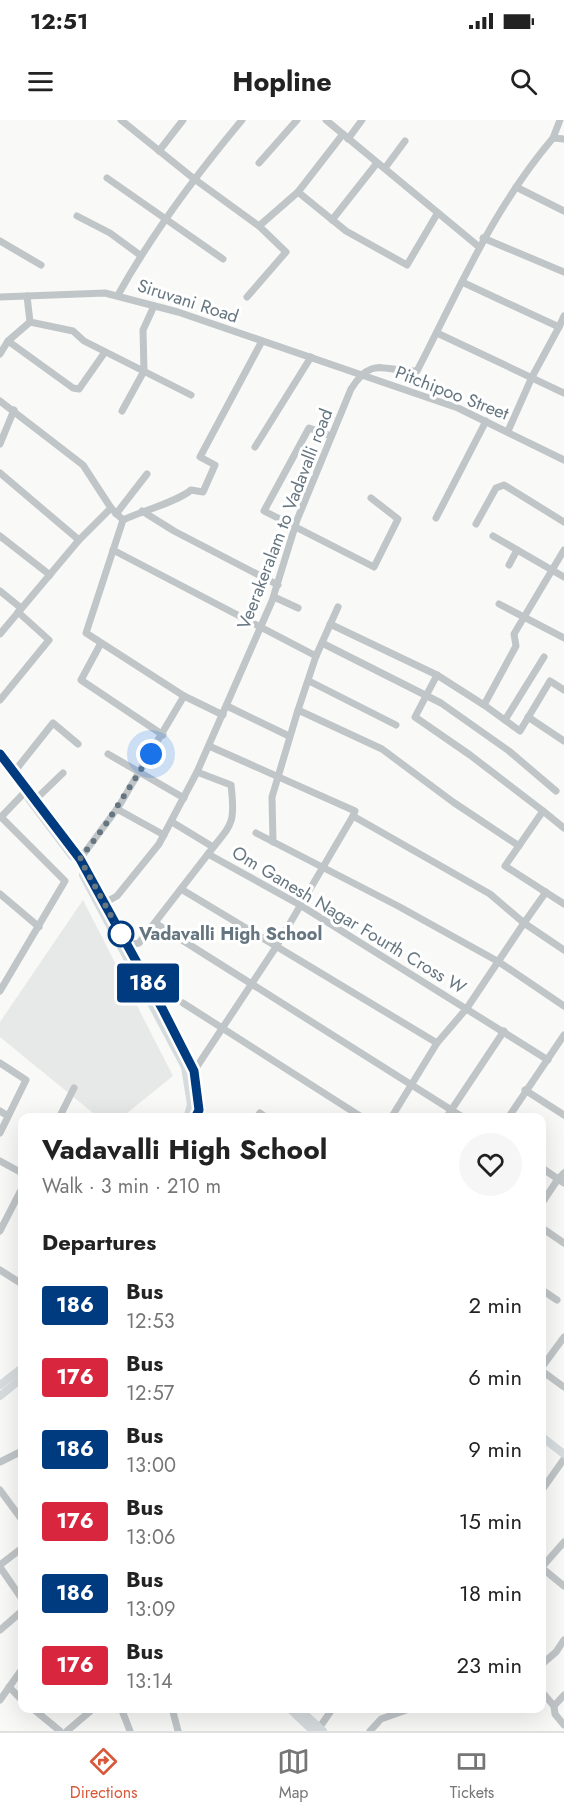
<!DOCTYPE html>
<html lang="en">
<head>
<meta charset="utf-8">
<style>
	:root { --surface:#fff; --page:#f6f6f6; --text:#222; --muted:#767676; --line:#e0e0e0; --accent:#d75939 }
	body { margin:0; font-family:Jost,sans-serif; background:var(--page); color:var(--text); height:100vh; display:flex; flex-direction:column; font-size:22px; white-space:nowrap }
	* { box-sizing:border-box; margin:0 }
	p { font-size:20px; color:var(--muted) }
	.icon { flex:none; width:33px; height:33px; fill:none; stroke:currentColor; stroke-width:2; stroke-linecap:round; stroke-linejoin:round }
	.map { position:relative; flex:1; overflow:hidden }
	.drawer { position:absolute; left:18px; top:993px; width:528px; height:600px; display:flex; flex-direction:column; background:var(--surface); border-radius:12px; box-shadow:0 6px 24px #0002 }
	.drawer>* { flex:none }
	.badge { padding:0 12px; border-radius:4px; font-size:21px; line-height:39px }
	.you { position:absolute; width:30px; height:30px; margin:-15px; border:4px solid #fff; border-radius:50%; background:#1a73e8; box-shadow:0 0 0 9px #1a73e833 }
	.map>.badge { position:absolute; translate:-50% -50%; box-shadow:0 0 0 3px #fff }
	h2 { padding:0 24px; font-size:22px; line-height:54px }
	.round { display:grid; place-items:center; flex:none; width:63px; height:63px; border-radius:32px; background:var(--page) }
	.headline { display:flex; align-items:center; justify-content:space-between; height:102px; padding:0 24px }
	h1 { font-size:28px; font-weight:700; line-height:45px }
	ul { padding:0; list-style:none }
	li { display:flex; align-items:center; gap:18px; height:72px; padding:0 24px }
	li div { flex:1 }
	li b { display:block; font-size:22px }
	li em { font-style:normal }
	li .badge { min-width:66px; font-weight:700; text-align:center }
	.status { display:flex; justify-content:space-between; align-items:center; height:42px; padding:0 30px; background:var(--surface); direction:ltr }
	.status svg { height:16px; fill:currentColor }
	header { display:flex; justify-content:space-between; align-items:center; height:78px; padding:0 24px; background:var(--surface); font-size:27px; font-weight:700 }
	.tabs { display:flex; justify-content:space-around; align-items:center; height:84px; border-top:2px solid var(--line); background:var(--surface); font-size:16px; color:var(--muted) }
	.tabs a { display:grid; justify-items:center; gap:3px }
	.tabs .selected { color:var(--accent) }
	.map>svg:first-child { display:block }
</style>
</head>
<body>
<div class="status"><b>12:51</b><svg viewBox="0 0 49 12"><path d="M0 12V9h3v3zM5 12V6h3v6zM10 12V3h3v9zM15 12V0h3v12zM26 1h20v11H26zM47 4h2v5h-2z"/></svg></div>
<header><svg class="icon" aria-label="menu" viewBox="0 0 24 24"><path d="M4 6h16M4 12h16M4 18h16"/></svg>Hopline<svg class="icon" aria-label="search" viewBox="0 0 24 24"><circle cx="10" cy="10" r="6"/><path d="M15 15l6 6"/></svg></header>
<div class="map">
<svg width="564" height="1611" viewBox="0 0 564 1611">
	<rect width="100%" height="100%" fill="#f9f9f7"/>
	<polygon fill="#e7e8e8" points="83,780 173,956 122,997 98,997 0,917 0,902"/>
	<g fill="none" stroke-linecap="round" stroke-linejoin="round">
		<g stroke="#c0c5c8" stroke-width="7">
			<polyline points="121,0 193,58 259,106 286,132 247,177"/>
			<polyline points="326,0 478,126"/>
			<polyline points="553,18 560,0"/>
			<polyline points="348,19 362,0"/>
			<polyline points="159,31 183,0"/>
			<polyline points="259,43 297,0"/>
			<polyline points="385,48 405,21"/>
			<polyline points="107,58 223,139"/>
			<polyline points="516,67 564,91"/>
			<polyline points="298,72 346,111 407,145 437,94"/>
			<polyline points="77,96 110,113 140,135"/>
			<polyline points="332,100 377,43"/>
			<polyline points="259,106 298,72 343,14"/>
			<polyline points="483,118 564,152"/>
			<polyline points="0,121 41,145"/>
			<polyline points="462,162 559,207 532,257 508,311"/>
			<path d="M118 175C153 112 196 55 242 0"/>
			<polyline points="27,176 30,202 73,211 84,221 191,275"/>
			<polyline points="0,177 105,173 178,192 458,288 564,340"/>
			<polyline points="559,207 564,196"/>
			<polyline points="437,213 564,273"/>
			<polyline points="8,221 73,268 79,269 105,232"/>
			<polyline points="0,234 8,221 30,202"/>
			<polyline points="0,281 83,345 111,388 79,420 0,514"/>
			<polyline points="122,291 144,251 143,210 154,186"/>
			<polyline points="331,316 309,308 264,391 374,447 398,399 371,378"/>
			<polyline points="0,324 14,290"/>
			<polyline points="255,327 311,237"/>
			<polyline points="0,353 79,420"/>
			<polyline points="111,388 123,400 86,513 184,576 223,595"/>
			<polyline points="142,391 174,411 278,465"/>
			<polyline points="116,394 147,354"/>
			<polyline points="436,398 486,301"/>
			<path d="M123 400C142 391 177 382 191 370L203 372 215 345 200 337 262 221"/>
			<polyline points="476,404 496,368 504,365 564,402"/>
			<polyline points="0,416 50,455"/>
			<polyline points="493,416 564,457"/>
			<polyline points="113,430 316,536 298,590"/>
			<polyline points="564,430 514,514 516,526 484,585 437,555 415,597 470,635 543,691 505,746 564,784"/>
			<polyline points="509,445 517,430"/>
			<polyline points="0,471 21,488"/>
			<polyline points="274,477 298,488"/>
			<polyline points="499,484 564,518"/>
			<polyline points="330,504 437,555"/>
			<polyline points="101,523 81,560 163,615"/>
			<polyline points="322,523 441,583 509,631 556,671"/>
			<polyline points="316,536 338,487"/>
			<polyline points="309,561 396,605"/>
			<polyline points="0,580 49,520 18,492"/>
			<polyline points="484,585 520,611 550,561 564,570"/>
			<polyline points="227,586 289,616"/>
			<polyline points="528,597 564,621"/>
			<polyline points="505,600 544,537"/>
			<polyline points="209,626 355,691 353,696"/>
			<polyline points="108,634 184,678"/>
			<polyline points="14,652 53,603 78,624"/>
			<path d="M197 652 231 665C236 706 231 704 208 734"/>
			<polyline points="36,679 63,653"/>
			<polyline points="117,689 164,715"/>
			<polyline points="543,691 564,708"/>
			<polyline points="172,702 213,727"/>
			<polyline points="256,713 398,786 499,842 564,886"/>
			<polyline points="273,722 272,677 298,590 382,629 453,682 519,726"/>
			<polyline points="80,739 119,686 184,576"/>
			<polyline points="181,769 437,923"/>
			<polyline points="0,774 39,807"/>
			<path d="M101 785 117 776 159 724 197 652 272 481 297 400 351 269C372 235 384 252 417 251 460 168 492 90 553 18L564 19"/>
			<polyline points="155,803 464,998"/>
			<polyline points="124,826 139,823 208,734 300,785 548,940"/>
			<polyline points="0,871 65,761 1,697 24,673"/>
			<polyline points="183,883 363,998"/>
			<polyline points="0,943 26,960 0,1013"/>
			<polyline points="194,951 276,827 353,696 490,774 524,803 546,772"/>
			<polyline points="525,970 564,995"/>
			<polyline points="0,991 8,996"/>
			<polyline points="59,998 74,968"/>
			<polyline points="256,998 260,993 267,998"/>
			<polyline points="391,998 437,923 467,888 524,803 564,830"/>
			<polyline points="446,998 504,911"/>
			<polyline points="508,998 564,915"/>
			<polyline points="0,1041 22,1053"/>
			<polyline points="542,1048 558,1059 542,1083"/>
			<polyline points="564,1053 558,1059 564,1063"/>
			<polyline points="542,1108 564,1123"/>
			<polyline points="0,1111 22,1068"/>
			<polyline points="0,1150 22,1164"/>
			<polyline points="542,1170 557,1180"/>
			<polyline points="542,1247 564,1217"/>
			<polyline points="542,1251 564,1267"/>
			<polyline points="0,1342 22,1331"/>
			<polyline points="0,1370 22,1400"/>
			<polyline points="542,1370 564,1339"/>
			<polyline points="0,1445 22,1428"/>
			<polyline points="0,1447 22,1479"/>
			<polyline points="542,1447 564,1422"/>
			<polyline points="542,1448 564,1466"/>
			<polyline points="0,1510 22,1491"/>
			<polyline points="542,1544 556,1532 564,1520"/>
			<polyline points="9,1567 22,1580"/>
			<polyline points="542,1572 554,1586 564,1575"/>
			<polyline points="0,1580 22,1549"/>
			<polyline points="554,1586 555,1594 564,1605"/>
			<polyline points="32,1588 60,1611"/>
			<polyline points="121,1588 130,1611"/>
			<polyline points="172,1588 178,1611"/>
			<polyline points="67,1611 94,1588"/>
			<polyline points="317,1611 333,1588"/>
			<polyline points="370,1611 381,1599 412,1588"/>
		</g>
		<g stroke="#d6dbde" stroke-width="8">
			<polyline points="0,634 80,739 163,889 194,951 199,990 195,998"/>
			<polyline points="29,679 72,736"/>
			<polyline points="83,755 185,947 191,985 187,998"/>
			<polyline points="0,1265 22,1248"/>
			<polyline points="0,1276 22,1258"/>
			<polyline points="542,1317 564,1334"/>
			<polyline points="289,1588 313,1611"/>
			<polyline points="298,1588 323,1611"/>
		</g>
	</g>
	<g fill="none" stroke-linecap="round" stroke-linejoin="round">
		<g stroke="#fff" stroke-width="14">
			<polyline id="line" points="0,634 80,739 163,890 194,951 199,990 195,998"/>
		</g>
		<use href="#line" stroke="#003b80" stroke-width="9"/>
		<polyline stroke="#667680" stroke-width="6" stroke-dasharray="0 10.8" points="121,814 80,739 104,707 151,634"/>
	</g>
	<circle fill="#fff" stroke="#003b80" stroke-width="3" cx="121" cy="814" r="12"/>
	<g text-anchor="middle" stroke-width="6" stroke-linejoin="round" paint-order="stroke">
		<g font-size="18" fill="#667680" stroke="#fff">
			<text transform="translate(188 181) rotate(18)" y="6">Siruvani Road</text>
			<text transform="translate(452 273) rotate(21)" y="6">Pitchipoo Street</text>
			<text transform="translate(285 399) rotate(-69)" y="6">Veerakeralam to Vadavalli road</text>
			<text transform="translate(349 800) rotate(31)" y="6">Om Ganesh Nagar Fourth Cross W</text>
		</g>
		<g font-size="18" font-weight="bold" fill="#667680" stroke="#fff" text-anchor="start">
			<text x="139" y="820">Vadavalli High School</text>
		</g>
	</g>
</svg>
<div class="you" style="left:151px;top:634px"></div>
<b class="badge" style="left:148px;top:863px;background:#003b80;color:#fff">186</b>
<section class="drawer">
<div class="headline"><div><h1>Vadavalli High School</h1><p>Walk · 3 min · 210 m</p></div><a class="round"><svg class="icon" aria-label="heart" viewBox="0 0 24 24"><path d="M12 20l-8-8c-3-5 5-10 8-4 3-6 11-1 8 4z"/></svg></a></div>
<h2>Departures</h2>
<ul>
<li><span class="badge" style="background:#003b80;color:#fff">186</span><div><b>Bus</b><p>12:53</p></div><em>2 min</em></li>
<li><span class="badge" style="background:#d7263d;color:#fff">176</span><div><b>Bus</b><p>12:57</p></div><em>6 min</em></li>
<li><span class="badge" style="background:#003b80;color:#fff">186</span><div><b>Bus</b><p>13:00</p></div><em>9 min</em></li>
<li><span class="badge" style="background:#d7263d;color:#fff">176</span><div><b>Bus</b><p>13:06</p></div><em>15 min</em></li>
<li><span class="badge" style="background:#003b80;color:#fff">186</span><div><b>Bus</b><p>13:09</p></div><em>18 min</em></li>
<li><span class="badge" style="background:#d7263d;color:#fff">176</span><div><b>Bus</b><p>13:14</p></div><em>23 min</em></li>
</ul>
</section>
</div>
<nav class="tabs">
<a class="selected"><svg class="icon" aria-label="directions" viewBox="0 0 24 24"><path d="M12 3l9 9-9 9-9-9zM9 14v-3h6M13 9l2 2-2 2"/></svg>Directions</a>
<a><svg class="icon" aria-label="map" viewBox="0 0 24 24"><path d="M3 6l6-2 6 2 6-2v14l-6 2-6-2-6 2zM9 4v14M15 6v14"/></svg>Map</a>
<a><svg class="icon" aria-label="tickets" viewBox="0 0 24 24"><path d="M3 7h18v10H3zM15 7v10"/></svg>Tickets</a>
</nav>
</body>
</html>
